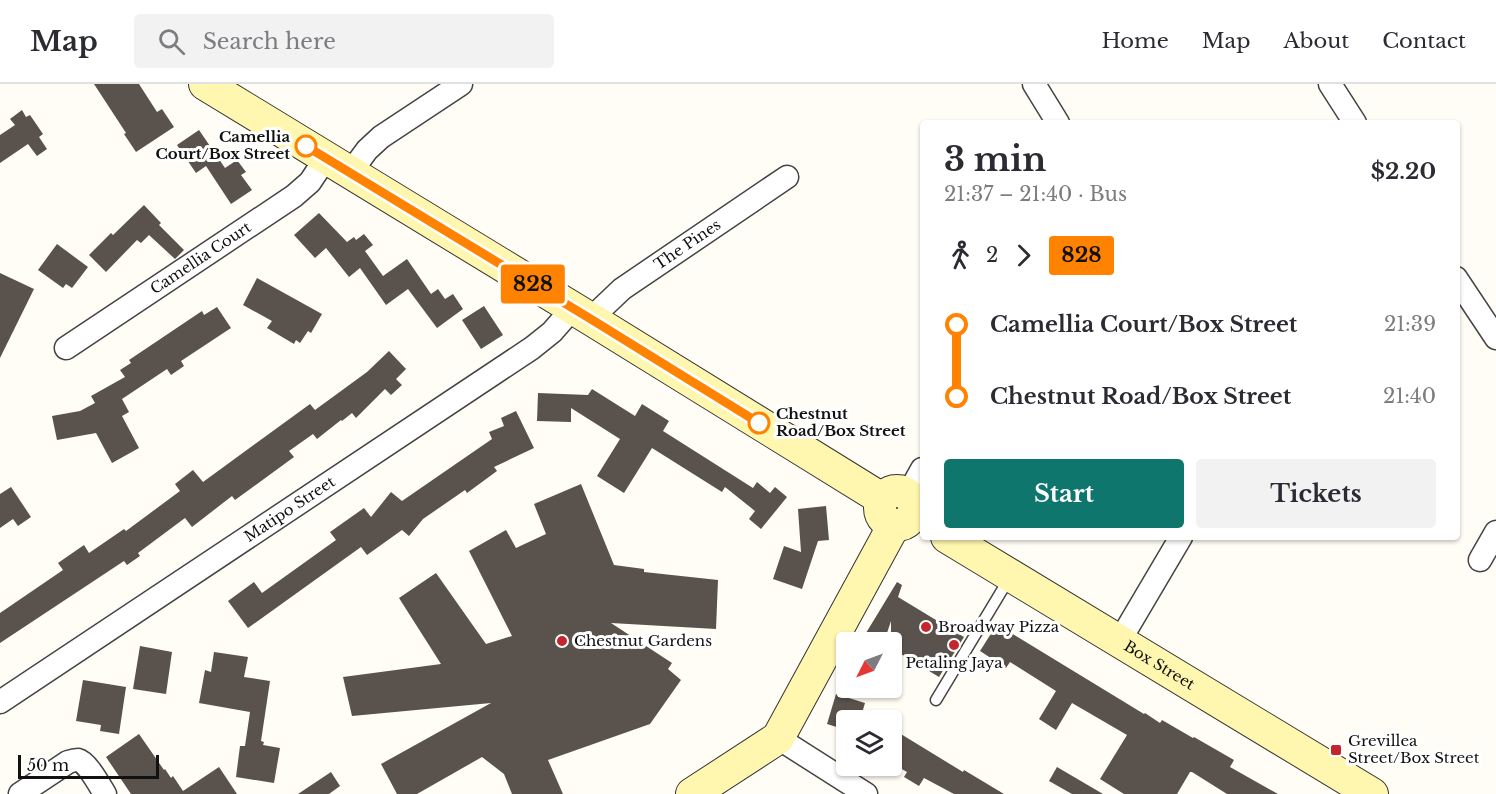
<!DOCTYPE html>
<html lang="en">
<head>
<meta charset="utf-8">
<style>
	:root { --surface:#fff; --page:#f2f2f3; --text:#2b2b33; --muted:#7c7c81; --line:#e1e1e2; --accent:#0f766e }
	body { margin:0; font-family:"Libre Baskerville",serif; background:var(--page); color:var(--text); height:100vh; display:flex; flex-direction:column; font-size:22px; white-space:nowrap }
	* { box-sizing:border-box; margin:0 }
	p { font-size:20px; color:var(--muted) }
	.icon { flex:none; width:33px; height:33px; fill:none; stroke:currentColor; stroke-width:2; stroke-linecap:round; stroke-linejoin:round }
	.map { position:relative; flex:1; overflow:hidden }
	.details { position:absolute; left:920px; top:36px; width:540px; height:420px; display:flex; flex-direction:column; background:var(--surface); border-radius:6px; box-shadow:0 2px 4px #0004 }
	.details>* { flex:none }
	.badge { padding:0 12px; border-radius:4px; font-size:21px; line-height:39px }
	.needle { width:39px; rotate:228deg }
	.tools { position:absolute; left:836px; top:548px; display:grid; gap:12px }
	.tools a { display:grid; place-items:center; width:66px; height:66px; border-radius:6px; background:var(--surface); box-shadow:0 2px 4px #0004; font-size:30px }
	.scale { position:absolute; left:18px; bottom:15px; width:141px; box-sizing:border-box; padding-left:6px; border:3px solid #111; border-top:0; font-size:16px; line-height:21px; white-space:nowrap; color:#111; -webkit-text-stroke:4px #fff; paint-order:stroke }
	.map>.badge { position:absolute; translate:-50% -50%; box-shadow:0 0 0 3px #fff }
	.legs { display:flex; align-items:center; gap:9px; height:66px; padding:0 24px; font-size:20px }
	.legs p { margin-inline-start:auto }
	.overview { display:flex; align-items:center; justify-content:space-between; height:102px; padding:0 24px }
	h1 { font-size:33px; font-weight:800; line-height:45px }
	.cta { display:flex; gap:12px; margin-top:auto; padding:12px 24px }
	.cta a { flex:1; height:69px; border-radius:6px; background:var(--accent); color:#fff; font-size:24px; font-weight:800; line-height:69px; text-align:center }
	.cta a+a { background:var(--page); color:var(--text) }
	ul { padding:0 24px; list-style:none }
	li { display:flex; align-items:center; gap:21px; height:72px; font-size:22px }
	li i { display:grid; place-items:center; width:9px; height:100%; margin:0 8px; background:currentColor }
	li i::after { content:''; width:15px; height:15px; margin:-8px; border:4px solid; border-radius:50%; background:var(--surface) }
	li p { margin-inline-start:auto }
	li:first-child i { background:linear-gradient(#0000 50%,currentColor 0) }
	li:last-child i { background:linear-gradient(currentColor 50%,#0000 0) }
	header { display:flex; align-items:center; gap:36px; box-sizing:border-box; height:84px; padding:0 30px; background:var(--surface); border-bottom:2px solid var(--line) }
	header strong { font-size:28px }
	nav { display:flex; gap:33px; margin-inline-start:auto; font-size:21px }
	.search { width:420px; height:54px; background:var(--page); display:flex; align-items:center; gap:15px; box-sizing:border-box; padding:0 21px; border-radius:6px; color:var(--muted); font-size:22px }
	.map>svg:first-child { display:block }
</style>
</head>
<body>
<header>
<strong>Map</strong>
<div class="search"><svg class="icon" aria-label="search" viewBox="0 0 24 24"><circle cx="10" cy="10" r="6"/><path d="M15 15l6 6"/></svg>Search here</div>
<nav><a>Home</a><a>Map</a><a>About</a><a>Contact</a></nav>
</header>
<div class="map">
<svg width="1496" height="710" viewBox="0 0 1496 710">
	<rect width="100%" height="100%" fill="#fffdf5"/>
	<g fill="#5a524d">
		<polygon points="94,0 139,0 157,28 162,25 174,43 136,68 124,50 126,49"/>
		<polygon points="22,26 26,33 30,31 43,50 39,53 47,65 37,72 28,60 0,79 0,51 15,41 10,35"/>
		<polygon points="199,46 225,84 237,76 246,88 241,91 252,106 231,120 206,82 196,89 177,61"/>
		<polygon points="144,121 161,139 159,141 184,166 175,175 149,151 141,159 137,156 106,188 89,171 111,149 113,151"/>
		<polygon points="319,129 347,158 354,153 356,156 364,150 373,161 365,167 383,192 407,175 431,210 438,205 445,215 453,210 463,225 437,244 408,205 386,221 360,184 349,193 326,164 315,174 294,151"/>
		<polygon points="57,160 88,183 72,204 66,200 63,204 38,186"/>
		<polygon points="0,189 34,205 0,274"/>
		<polygon points="257,194 322,230 311,249 308,247 300,259 296,256 294,260 267,244 272,237 243,221"/>
		<polygon points="484,222 503,251 481,265 462,236"/>
		<polygon points="217,223 231,244 181,277 184,282 171,291 167,285 122,315 129,328 122,332 139,364 112,379 96,349 57,356 52,332 80,327 95,319 91,312 125,293 120,286 131,279 129,276 202,227 204,231"/>
		<polygon points="389,267 406,285 396,295 402,301 391,311 385,305 356,334 352,329 342,337 341,336 317,355 313,350 289,367 294,373 235,416 232,412 192,443 185,434 138,469 140,472 127,481 124,477 0,559 0,529 63,486 58,479 84,461 89,469 124,445 126,447 180,407 175,400 193,386 203,398 310,320 315,326 367,288"/>
		<polygon points="592,305 635,332 642,320 669,337 663,347 753,404 757,398 770,409 775,403 787,413 761,445 749,435 755,427 725,403 722,408 652,364 624,409 597,392 620,355 571,324 571,338 537,337 538,309 588,311"/>
		<polygon points="516,327 534,364 494,383 497,387 467,409 465,406 423,435 409,452 402,446 367,471 361,463 248,544 228,517 254,498 262,509 336,456 330,448 364,424 371,433 391,408 402,417 492,355 489,348 504,342 501,334"/>
		<polygon points="581,400 614,481 644,485 644,488 718,496 716,545 611,539 672,579 668,585 681,596 650,640 548,676 563,710 512,710 504,690 482,673 417,710 397,710 381,680 491,619 352,632 343,593 441,580 399,514 436,489 486,560 512,552 469,467 506,446 516,464 546,450 534,420"/>
		<polygon points="11,403 31,433 18,442 13,435 0,444 0,410"/>
		<polygon points="826,422 829,456 818,457 802,505 773,495 784,462 801,468 798,425"/>
		<polygon points="897,498 902,501 898,513 964,553 939,593 891,564 891,537 884,558 881,558 866,549"/>
		<polygon points="999,537 1013,546 1011,549 1144,630 1145,629 1160,639 1162,636 1193,654 1194,653 1234,676 1230,683 1278,710 1227,710 1192,688 1190,688 1177,710 1124,710 1100,695 1127,651 1072,619 1056,646 1039,635 1056,607 1010,578 1006,584 980,567"/>
		<polygon points="140,562 172,568 166,610 133,605"/>
		<polygon points="214,568 248,573 244,593 270,597 261,657 264,658 263,661 280,664 274,699 236,693 240,662 245,662 250,628 199,619 205,586 211,588"/>
		<polygon points="83,596 126,603 119,650 100,647 101,641 76,637"/>
		<polygon points="836,610 865,619 860,636 846,636 846,646 827,640"/>
		<polygon points="891,644 963,688 964,686 1004,710 954,710 924,694 919,702 904,693 907,688 891,679"/>
		<polygon points="139,650 164,686 165,685 171,694 173,692 183,707 219,683 237,710 131,710 106,673"/>
		<polygon points="1057,683 1103,710 1072,710 1049,697"/>
		<polygon points="331,688 340,702 329,710 298,710"/>
	</g>
	<g fill="none" stroke-linecap="round" stroke-linejoin="round">
		<g stroke="#444" stroke-width="13">
			<polyline id="lane" points="936,616 1010,493"/>
		</g>
		<g stroke="#444" stroke-width="25">
			<g id="street">
				<polyline points="1034,0 1058,39"/>
				<polyline points="1330,0 1355,39"/>
				<polyline points="350,89 367,66 381,53 461,0"/>
				<polyline points="1456,194 1496,254"/>
				<path id="s1" d="M594 237 602 224 622 205 787 93"/>
				<path id="s2" d="M66 264 294 112 310 98 326 74"/>
				<polyline points="908,410 922,385"/>
				<polyline points="1480,476 1496,448"/>
				<polyline points="1119,558 1181,453"/>
				<path id="s3" d="M0 618 532 264 552 248 573 224"/>
				<polyline points="778,654 866,710"/>
				<path d="M20 710 68 678C71 677 75 676 78 676 87 678 100 702 105 710"/>
			</g>
		</g>
		<g stroke="#333" stroke-width="34">
			<g id="secondary">
				<polyline points="205,0 594,237 882,415"/>
				<circle cx="897" cy="424" r="17"/>
				<path id="s4" d="M947 453 1372 710"/>
				<polyline points="692,710 778,654 894,441"/>
			</g>
		</g>
		<use href="#lane" stroke="#fff" stroke-width="10"/>
		<use href="#street" stroke="#fff" stroke-width="22"/>
		<use href="#secondary" stroke="#fff6b0" stroke-width="32"/>
	</g>
	<g fill="none" stroke-linecap="round" stroke-linejoin="round">
		<g stroke="#fff" stroke-width="14">
			<polyline id="line-1" points="306,62 594,237 759,339"/>
		</g>
		<use href="#line-1" stroke="#ff8200" stroke-width="9"/>
	</g>
	<g fill="#fff" stroke="#ff8200" stroke-width="3">
		<circle cx="306" cy="62" r="10"/>
		<circle cx="759" cy="339" r="10"/>
	</g>
	<g fill="#c4262e" stroke="#fff" stroke-width="2">
		<circle cx="926" cy="543" r="6"/>
		<circle cx="562" cy="557" r="6"/>
		<circle cx="954" cy="561" r="6"/>
		<rect x="1330" y="660" width="12" height="12" rx="3"/>
	</g>
	<g text-anchor="middle" stroke-width="6" stroke-linejoin="round" paint-order="stroke">
		<g font-size="15" font-weight="bold" fill="#111" stroke="#fff" text-anchor="end">
			<text x="290" y="58">Camellia<tspan x="290" dy="17">Court/Box Street</tspan></text>
			<text x="776" y="335" text-anchor="start">Chestnut<tspan x="776" dy="17">Road/Box Street</tspan></text>
		</g>
		<g font-size="15" fill="#111" stroke="#fff">
			<text dy="5" stroke="none"><textPath href="#s1" startOffset="122">The Pines</textPath></text>
			<text dy="5" stroke="none"><textPath href="#s2" startOffset="162">Camellia Court</textPath></text>
			<text dy="5" stroke="none"><textPath href="#s3" startOffset="348">Matipo Street</textPath></text>
			<text dy="5" stroke="none"><textPath href="#s4" startOffset="248">Box Street</textPath></text>
		</g>
		<g font-size="15" fill="#111" stroke="#fff" text-anchor="start">
			<text x="938" y="548">Broadway Pizza</text>
			<text x="574" y="562">Chestnut Gardens</text>
			<text x="954" y="584" text-anchor="middle">Petaling Jaya</text>
			<text x="1348" y="662">Grevillea<tspan x="1348" dy="17">Street/Box Street</tspan></text>
		</g>
	</g>
</svg>
<div class="tools">
<a><svg class="needle" viewBox="-14 -14 28 28"><path d="M0-13l5 13h-10z" fill="#e53935"/><path d="M0 13l5-13h-10z" fill="#7c7c81"/></svg></a>
<a><svg class="icon" aria-label="layers" viewBox="0 0 24 24"><path d="M12 4l9 5-9 5-9-5zM3 14l9 5 9-5"/></svg></a>
</div>
<div class="scale">50 m</div>
<b class="badge" style="left:533px;top:200px;background:#ff8200;color:#111">828</b>
<section class="details">
<div class="overview"><div><h1>3 min</h1><p>21:37 – 21:40 · Bus</p></div><b>$2.20</b></div>
<div class="legs"><svg class="icon" aria-label="walk" viewBox="0 0 24 24"><circle cx="13" cy="4" r="2"/><path d="M13 8l-2 6 4 7M11 14l-3 7M7 12l3-4h3l4 4"/></svg>2<svg class="icon" aria-label="forward" viewBox="0 0 24 24"><path d="M9 5l7 7-7 7"/></svg><b class="badge" style="background:#ff8200;color:#111">828</b></div>
<ul>
<li><i style="color:#ff8200"></i><b>Camellia Court/Box Street</b><p>21:39</p></li>
<li><i style="color:#ff8200"></i><b>Chestnut Road/Box Street</b><p>21:40</p></li>
</ul>
<div class="cta"><a>Start</a><a>Tickets</a></div>
</section>
</div>
</body>
</html>
